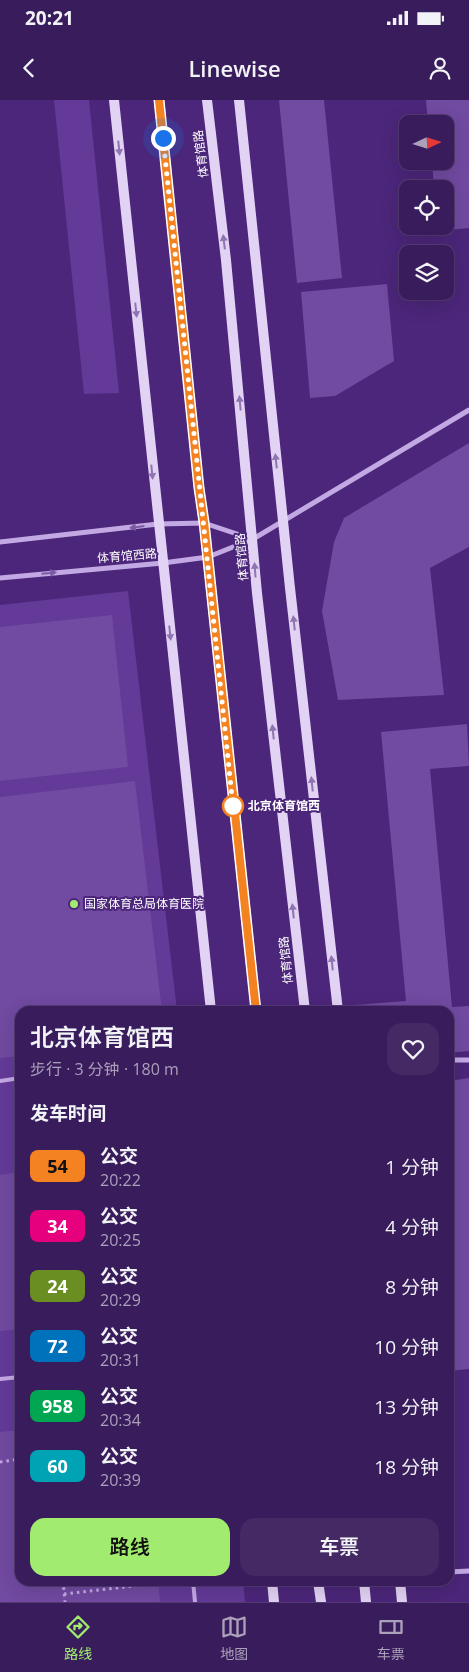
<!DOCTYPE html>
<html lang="zh">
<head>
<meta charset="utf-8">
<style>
	:root { --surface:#391c5c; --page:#442965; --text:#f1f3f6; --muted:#aba1bb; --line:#533a72; --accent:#a1ec6f }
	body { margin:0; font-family:"Open Sans","Noto Sans SC",sans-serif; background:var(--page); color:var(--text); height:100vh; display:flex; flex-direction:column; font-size:19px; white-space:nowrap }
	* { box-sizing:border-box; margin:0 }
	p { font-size:16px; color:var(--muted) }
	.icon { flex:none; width:28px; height:28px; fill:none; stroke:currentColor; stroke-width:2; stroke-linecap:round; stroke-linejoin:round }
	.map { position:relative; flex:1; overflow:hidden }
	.drawer { position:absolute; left:15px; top:906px; width:439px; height:580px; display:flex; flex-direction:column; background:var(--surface); border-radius:15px; box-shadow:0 5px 20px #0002,0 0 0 1px var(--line) }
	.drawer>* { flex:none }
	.badge { padding:0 10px; border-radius:8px; font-size:18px; line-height:32px }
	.needle { width:32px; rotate:86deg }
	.controls { position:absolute; left:399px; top:15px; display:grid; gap:10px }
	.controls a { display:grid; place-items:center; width:55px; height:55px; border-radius:10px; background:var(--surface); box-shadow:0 5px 20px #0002,0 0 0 1px var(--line); font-size:25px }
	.you { position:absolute; width:25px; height:25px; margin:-12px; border:4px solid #fff; border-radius:50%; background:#1a73e8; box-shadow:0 0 0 8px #1a73e833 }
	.map>.badge { position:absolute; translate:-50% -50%; box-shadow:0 0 0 2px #fff }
	h2 { padding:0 15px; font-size:19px; line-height:45px }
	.round { display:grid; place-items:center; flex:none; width:52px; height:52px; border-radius:15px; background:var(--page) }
	.headline { display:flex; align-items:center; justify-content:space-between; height:85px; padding:0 15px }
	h1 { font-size:24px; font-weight:600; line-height:38px }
	.action { display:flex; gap:10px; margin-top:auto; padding:10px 15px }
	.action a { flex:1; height:58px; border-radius:15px; background:var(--accent); color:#111; font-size:20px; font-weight:600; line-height:58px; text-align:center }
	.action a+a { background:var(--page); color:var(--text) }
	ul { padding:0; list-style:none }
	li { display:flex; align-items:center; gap:15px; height:60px; padding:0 15px }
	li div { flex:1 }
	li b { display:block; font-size:19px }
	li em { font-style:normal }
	li .badge { min-width:55px; font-weight:700; text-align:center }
	.status { display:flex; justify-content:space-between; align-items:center; height:35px; padding:0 25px; background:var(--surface); direction:ltr }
	.status svg { height:14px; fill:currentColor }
	header { display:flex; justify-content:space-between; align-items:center; height:65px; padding:0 15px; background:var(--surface); font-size:22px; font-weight:600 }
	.menu { display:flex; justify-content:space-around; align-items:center; height:70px; border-top:1px solid var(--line); background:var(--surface); font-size:14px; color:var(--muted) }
	.menu a { display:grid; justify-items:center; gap:2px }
	.menu .active { color:var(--accent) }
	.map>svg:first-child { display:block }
</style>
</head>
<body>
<div class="status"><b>20:21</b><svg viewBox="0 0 49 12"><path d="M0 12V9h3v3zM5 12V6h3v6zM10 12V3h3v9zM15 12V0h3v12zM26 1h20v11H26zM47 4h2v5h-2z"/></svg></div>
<header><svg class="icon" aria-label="back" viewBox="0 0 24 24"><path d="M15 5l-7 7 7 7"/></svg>Linewise<svg class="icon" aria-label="person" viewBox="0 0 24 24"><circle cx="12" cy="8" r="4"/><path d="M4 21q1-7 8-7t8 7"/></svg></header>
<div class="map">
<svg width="469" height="1502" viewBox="0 0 469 1502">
	<rect width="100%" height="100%" fill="#4c267a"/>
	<g fill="#633a98">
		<polygon points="54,0 89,0 119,293 84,294"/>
		<polygon points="128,491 177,911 20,911 20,1481 243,1481 245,1502 0,1502 0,505"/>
	</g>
	<g fill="#714aa1">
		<polygon points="279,0 324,0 342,178 297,183"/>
		<polygon points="426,0 469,0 469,128 438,131 438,126 445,126 445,89 434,89 432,61 445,61 445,24 428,24"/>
		<polygon points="387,184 394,261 335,296 310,298 301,192"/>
		<polygon points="469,343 469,447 430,468 444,595 338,600 322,511 334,442 344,418"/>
		<polygon points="112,515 128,667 0,681 0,527"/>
		<polygon points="467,624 469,666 430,669 452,907 469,906 469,951 449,953 449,911 356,911 355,905 406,901 381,632"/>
		<polygon points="135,681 162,911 20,911 20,956 0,958 0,697"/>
		<polygon points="469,978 469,1269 449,1271 449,981"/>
		<polygon points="20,1072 20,1229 0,1231 0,1075"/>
		<polygon points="20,1330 20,1481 158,1481 160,1502 0,1502 0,1332"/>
	</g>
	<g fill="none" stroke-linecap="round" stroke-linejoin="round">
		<g stroke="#c3a9e4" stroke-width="3" stroke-dasharray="2.5 4" stroke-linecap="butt">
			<polyline points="0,1362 20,1359"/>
			<polyline points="63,1481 65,1502"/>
			<polyline points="64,1494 175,1481"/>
		</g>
		<g stroke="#c3a9e4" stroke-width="4">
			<polyline points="0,981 20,978"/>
			<polyline points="0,1279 20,1277"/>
			<polyline points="193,1481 195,1502"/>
		</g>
		<g stroke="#c3a9e4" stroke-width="5">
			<polyline points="0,442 158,424 204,423 252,439"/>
			<polyline points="0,478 163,463 208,457 253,439 469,310"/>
			<polyline points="449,960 469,960"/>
			<polyline points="449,1472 469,1471"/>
		</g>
		<g stroke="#e2d2f4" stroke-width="10">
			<polyline points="114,0 211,911"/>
			<polyline points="159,0 199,388 204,423 256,911"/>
			<polyline points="207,0 226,160 257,493 305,911"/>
			<polyline points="239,0 290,488 338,911"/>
			<polyline points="272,1481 274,1502"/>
			<polyline points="318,1481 321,1502"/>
			<polyline points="364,1481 366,1502"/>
			<polyline points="400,1481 402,1502"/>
		</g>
	</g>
	<defs><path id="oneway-solid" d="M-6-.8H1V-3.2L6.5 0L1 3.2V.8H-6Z" transform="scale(1.25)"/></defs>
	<g fill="#9073b1">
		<use href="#oneway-solid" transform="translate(119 48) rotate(84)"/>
		<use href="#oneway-solid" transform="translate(224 142) rotate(-97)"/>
		<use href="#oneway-solid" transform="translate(136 210) rotate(84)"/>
		<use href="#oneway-solid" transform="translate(240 303) rotate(-95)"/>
		<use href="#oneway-solid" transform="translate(276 361) rotate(-96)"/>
		<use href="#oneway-solid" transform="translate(152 372) rotate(84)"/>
		<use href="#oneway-solid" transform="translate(255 470) rotate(-94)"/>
		<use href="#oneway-solid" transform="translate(294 523) rotate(-96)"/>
		<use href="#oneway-solid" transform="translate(170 533) rotate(84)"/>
		<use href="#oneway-solid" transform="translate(273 632) rotate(-96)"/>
		<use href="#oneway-solid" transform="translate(312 684) rotate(-96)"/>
		<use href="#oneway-solid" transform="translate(293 811) rotate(-96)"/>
		<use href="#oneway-solid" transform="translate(332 863) rotate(-96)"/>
	</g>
	<g fill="#7c5aa4">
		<use href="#oneway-solid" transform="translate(137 427) rotate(173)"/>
		<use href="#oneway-solid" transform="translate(49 473) rotate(-5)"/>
	</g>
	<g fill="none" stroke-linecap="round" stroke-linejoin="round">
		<g stroke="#fff" stroke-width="11">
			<polyline id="line" points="159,0 199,388 204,422 256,911"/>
		</g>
		<use href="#line" stroke="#f58220" stroke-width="8"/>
		<polyline stroke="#fff" stroke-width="5" stroke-dasharray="0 9" points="163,38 233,706"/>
	</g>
	<circle fill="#fff" stroke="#f58220" stroke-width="2.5" cx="233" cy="706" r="10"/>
	<circle fill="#a1ec6f" stroke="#4c267a" stroke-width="2" cx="74" cy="804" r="5"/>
	<g text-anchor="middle" stroke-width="4" stroke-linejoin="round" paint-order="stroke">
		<g font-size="12" fill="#fff" stroke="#4c267a">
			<text transform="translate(201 54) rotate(-97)" y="4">体育馆路</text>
			<text transform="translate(127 456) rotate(-5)" y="4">体育馆西路</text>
			<text transform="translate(242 457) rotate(-95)" y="4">体育馆路</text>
			<text transform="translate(286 860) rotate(-96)" y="4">体育馆路</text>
		</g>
		<g font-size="12" font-weight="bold" fill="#fff" stroke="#4c267a" text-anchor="start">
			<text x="248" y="710">北京体育馆西</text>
		</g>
		<g font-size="12" fill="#fff" stroke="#4c267a" text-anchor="start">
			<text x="84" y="808">国家体育总局体育医院</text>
		</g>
	</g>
</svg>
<div class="controls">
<a><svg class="needle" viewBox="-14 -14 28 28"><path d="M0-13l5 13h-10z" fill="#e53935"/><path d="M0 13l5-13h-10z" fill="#aba1bb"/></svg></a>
<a><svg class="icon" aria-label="locate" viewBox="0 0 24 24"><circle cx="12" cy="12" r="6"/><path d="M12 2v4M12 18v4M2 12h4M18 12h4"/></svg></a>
<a><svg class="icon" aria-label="layers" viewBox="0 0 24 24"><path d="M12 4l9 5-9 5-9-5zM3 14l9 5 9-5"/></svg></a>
</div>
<div class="you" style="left:163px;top:38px"></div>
<section class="drawer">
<div class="headline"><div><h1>北京体育馆西</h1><p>步行 · 3 分钟 · 180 m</p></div><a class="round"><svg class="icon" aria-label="heart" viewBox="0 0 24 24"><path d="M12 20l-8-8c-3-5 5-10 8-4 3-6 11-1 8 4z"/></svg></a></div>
<h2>发车时间</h2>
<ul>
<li><span class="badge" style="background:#f58220;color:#111">54</span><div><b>公交</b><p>20:22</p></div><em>1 分钟</em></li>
<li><span class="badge" style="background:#e6007e;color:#fff">34</span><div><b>公交</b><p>20:25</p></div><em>4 分钟</em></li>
<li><span class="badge" style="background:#6b8e23;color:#fff">24</span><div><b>公交</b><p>20:29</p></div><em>8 分钟</em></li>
<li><span class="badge" style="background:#0072bc;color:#fff">72</span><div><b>公交</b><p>20:31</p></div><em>10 分钟</em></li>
<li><span class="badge" style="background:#00a651;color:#fff">958</span><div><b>公交</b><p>20:34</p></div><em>13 分钟</em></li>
<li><span class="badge" style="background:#00a3b4;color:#fff">60</span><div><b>公交</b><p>20:39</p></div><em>18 分钟</em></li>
</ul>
<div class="action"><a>路线</a><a>车票</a></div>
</section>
</div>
<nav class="menu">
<a class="active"><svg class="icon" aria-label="directions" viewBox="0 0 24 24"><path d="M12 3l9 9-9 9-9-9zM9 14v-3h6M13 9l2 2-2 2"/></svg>路线</a>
<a><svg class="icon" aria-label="map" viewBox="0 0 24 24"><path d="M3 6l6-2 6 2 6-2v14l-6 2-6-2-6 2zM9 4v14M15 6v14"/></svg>地图</a>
<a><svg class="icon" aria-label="tickets" viewBox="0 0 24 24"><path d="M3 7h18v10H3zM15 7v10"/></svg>车票</a>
</nav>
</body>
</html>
